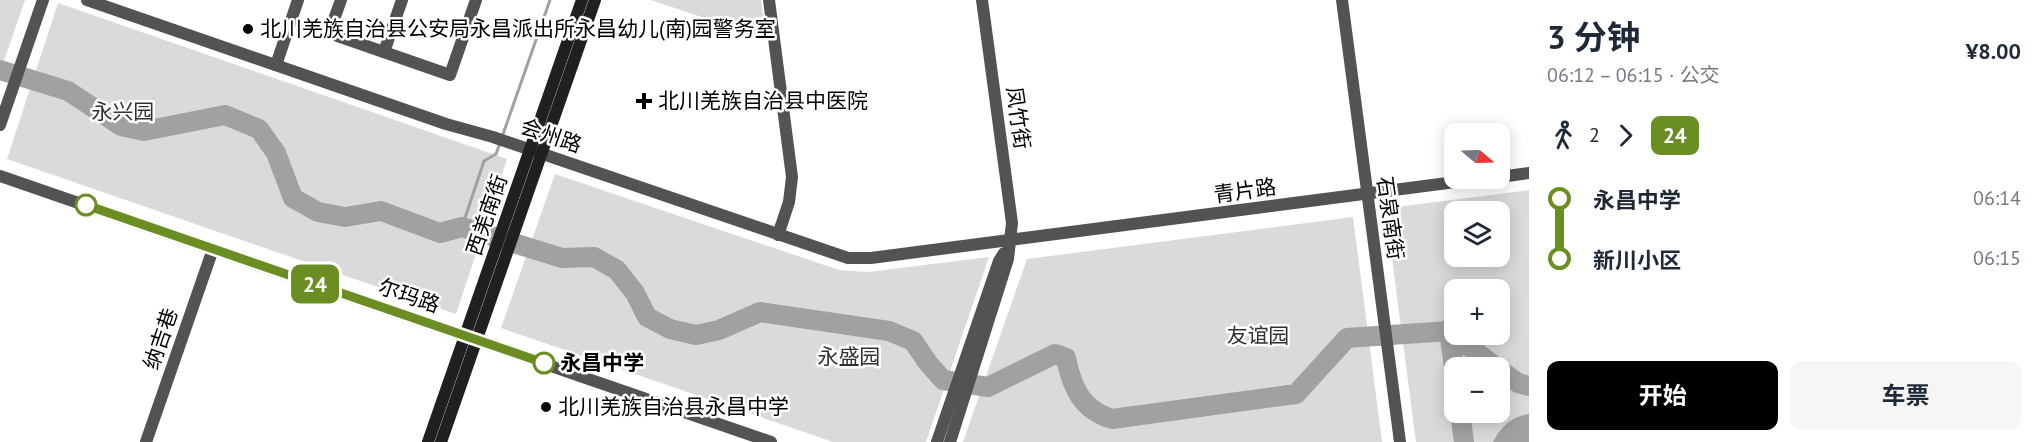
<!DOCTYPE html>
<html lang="zh">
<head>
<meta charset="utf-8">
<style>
	:root { --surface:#fff; --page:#f6f6f7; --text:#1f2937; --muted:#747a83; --accent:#000 }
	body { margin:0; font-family:"PT Sans","Noto Sans SC",sans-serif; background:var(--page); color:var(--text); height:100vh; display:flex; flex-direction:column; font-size:22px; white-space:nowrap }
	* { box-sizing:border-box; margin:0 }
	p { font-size:20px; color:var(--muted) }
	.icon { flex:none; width:33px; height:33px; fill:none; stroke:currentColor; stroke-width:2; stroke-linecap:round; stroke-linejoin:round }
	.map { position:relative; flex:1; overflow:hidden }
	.drawer { display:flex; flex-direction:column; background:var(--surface); width:510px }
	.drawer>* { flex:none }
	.badge { padding:0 12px; border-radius:9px; font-size:21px; line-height:39px }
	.needle { width:39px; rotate:109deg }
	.tools { position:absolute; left:1444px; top:123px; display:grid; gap:12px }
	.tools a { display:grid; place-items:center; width:66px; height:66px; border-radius:12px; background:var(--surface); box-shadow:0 3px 15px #0003; font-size:30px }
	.map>.badge { position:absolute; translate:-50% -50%; box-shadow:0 0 0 3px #fff }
	.legs { display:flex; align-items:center; gap:9px; height:66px; padding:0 18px; font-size:20px }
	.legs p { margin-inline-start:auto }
	.headline { display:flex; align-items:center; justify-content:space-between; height:102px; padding:0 18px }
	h1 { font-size:33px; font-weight:700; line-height:45px }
	.action { display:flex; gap:12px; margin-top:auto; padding:12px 18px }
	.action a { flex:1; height:69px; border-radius:12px; background:var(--accent); color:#fff; font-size:24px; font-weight:700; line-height:69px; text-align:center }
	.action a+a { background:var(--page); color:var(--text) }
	ul { padding:0 18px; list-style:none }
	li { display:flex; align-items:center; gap:21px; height:60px; font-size:22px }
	li i { display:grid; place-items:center; width:9px; height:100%; margin:0 8px; background:currentColor }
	li i::after { content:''; width:15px; height:15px; margin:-8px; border:4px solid; border-radius:50%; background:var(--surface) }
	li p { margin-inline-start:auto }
	li:first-child i { background:linear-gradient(#0000 50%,currentColor 0) }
	li:last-child i { background:linear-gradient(currentColor 50%,#0000 0) }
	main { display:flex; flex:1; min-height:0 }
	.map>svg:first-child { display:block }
</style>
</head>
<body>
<main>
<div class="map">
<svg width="1529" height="442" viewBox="0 0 1529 442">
	<rect width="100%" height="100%" fill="#fff"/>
	<g fill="#dadada" fill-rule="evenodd">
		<polygon points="0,0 25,0 0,72"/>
		<polygon points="651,0 761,0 767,39"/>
		<polygon points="58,3 507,159 456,314 7,159"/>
		<polygon points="555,174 839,270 868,272 989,257 926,442 833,442 501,328"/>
		<path d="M1529 190V442H1416L1387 220 1396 207ZM1455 212H1500V256H1455ZM1455 290H1500V334H1455ZM1455 368H1500V412H1455Z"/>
		<polygon points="1353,217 1382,442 963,442 1027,259"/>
	</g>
	<path fill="#a1a1a1" d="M1529 414V442H1493C1500 427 1512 416 1529 414Z"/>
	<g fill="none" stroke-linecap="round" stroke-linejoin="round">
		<g stroke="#a1a1a1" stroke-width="3">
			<polyline points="502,137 550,0"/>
			<polyline points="462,227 484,161 496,154 500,143"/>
		</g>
		<g stroke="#a1a1a1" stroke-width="20">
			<path d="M0 70 68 91 121 126 144 131 225 115 259 129 276 153 293 198 318 212 345 217 381 211 440 233 462 227 562 258 594 257 617 270 635 293 647 317 670 329 696 335 719 330 760 312 889 331 913 341 928 363 943 380 988 387 1055 354 1066 358C1072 388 1082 410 1112 419L1296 394 1347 338 1449 331 1497 368"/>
			<polyline points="1449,331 1455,375"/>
			<polyline points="1500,370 1518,383 1529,386"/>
			<polyline points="1460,412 1464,442"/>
		</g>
		<g stroke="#535353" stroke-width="12">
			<polyline points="341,0 329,33 450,75 476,0"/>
			<polyline points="384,52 402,0"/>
			<polyline points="276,65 298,0"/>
			<polyline points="0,125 43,0"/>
			<polyline points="146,442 213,249"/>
		</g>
		<g stroke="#535353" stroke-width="12">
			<polyline points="87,0 446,124 493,137 848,258 871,258 1486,178"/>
			<polyline points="769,0 792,177 789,202 778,235"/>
			<polyline points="1342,0 1400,442"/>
			<polyline points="0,176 771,442"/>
			<polyline points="1500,177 1529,173"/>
			<polyline points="937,442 999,261 1004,253"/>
			<polyline points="950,442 1008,259 1012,223 982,0"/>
		</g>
		<g stroke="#202020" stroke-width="12">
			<polyline points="428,442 582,0"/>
			<polyline points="441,442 595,0"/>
		</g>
	</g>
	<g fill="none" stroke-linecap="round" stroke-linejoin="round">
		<g stroke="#fff" stroke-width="14">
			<polyline id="line-1" points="86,205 544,363"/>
		</g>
		<use href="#line-1" stroke="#6b8e23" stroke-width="9"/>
	</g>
	<g fill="#000" stroke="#fff" stroke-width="2">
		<circle cx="248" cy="29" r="6"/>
		<path d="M641 92h6v6h6v6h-6v6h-6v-6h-6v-6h6z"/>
		<circle cx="546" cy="407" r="6"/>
	</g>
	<g fill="#fff" stroke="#6b8e23" stroke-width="3">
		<circle cx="86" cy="205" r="10"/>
		<circle cx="544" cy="363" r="10"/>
	</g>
	<g text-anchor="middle" stroke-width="5" stroke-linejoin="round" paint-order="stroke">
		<g font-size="21" fill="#000" stroke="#fff" text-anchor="start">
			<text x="260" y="36">北川羌族自治县公安局永昌派出所永昌幼儿(南)园警务室</text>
			<text x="658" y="108">北川羌族自治县中医院</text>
			<text x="558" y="414">北川羌族自治县永昌中学</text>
		</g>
		<g font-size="21" fill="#313131" stroke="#fff">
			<text x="123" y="119">永兴园</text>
			<text x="1258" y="343">友谊园</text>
			<text x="849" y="364">永盛园</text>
		</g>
		<g font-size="21" fill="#000" stroke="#fff">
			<text transform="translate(1018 118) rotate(82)" y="7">凤竹街</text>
			<text transform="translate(551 136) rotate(19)" y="7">会州路</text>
			<text transform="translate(1245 191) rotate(-8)" y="7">青片路</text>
			<text transform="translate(487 215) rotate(-71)" y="7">西羌南街</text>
			<text transform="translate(1390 218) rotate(82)" y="7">石泉南街</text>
			<text transform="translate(409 296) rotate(19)" y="7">尔玛路</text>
			<text transform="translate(161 339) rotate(-71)" y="7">纳吉巷</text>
		</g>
		<g font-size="21" font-weight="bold" fill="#000" stroke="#fff" text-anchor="start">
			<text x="560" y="370">永昌中学</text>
		</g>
	</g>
</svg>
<div class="tools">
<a><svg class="needle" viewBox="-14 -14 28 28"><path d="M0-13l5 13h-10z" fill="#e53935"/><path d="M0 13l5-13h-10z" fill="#747a83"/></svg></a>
<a><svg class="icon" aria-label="layers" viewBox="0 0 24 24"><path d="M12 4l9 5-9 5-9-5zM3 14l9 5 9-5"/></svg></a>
<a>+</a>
<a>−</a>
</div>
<b class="badge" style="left:315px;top:284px;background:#6b8e23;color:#fff">24</b>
</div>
<section class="drawer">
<div class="headline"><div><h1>3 分钟</h1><p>06:12 – 06:15 · 公交</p></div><b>¥8.00</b></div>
<div class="legs"><svg class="icon" aria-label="walk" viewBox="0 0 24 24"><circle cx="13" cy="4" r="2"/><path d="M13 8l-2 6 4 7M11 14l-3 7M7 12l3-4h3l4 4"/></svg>2<svg class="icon" aria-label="forward" viewBox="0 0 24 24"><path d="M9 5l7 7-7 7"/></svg><b class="badge" style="background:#6b8e23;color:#fff">24</b></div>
<ul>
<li><i style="color:#6b8e23"></i><b>永昌中学</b><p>06:14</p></li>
<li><i style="color:#6b8e23"></i><b>新川小区</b><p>06:15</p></li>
</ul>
<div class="action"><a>开始</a><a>车票</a></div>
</section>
</main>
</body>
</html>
